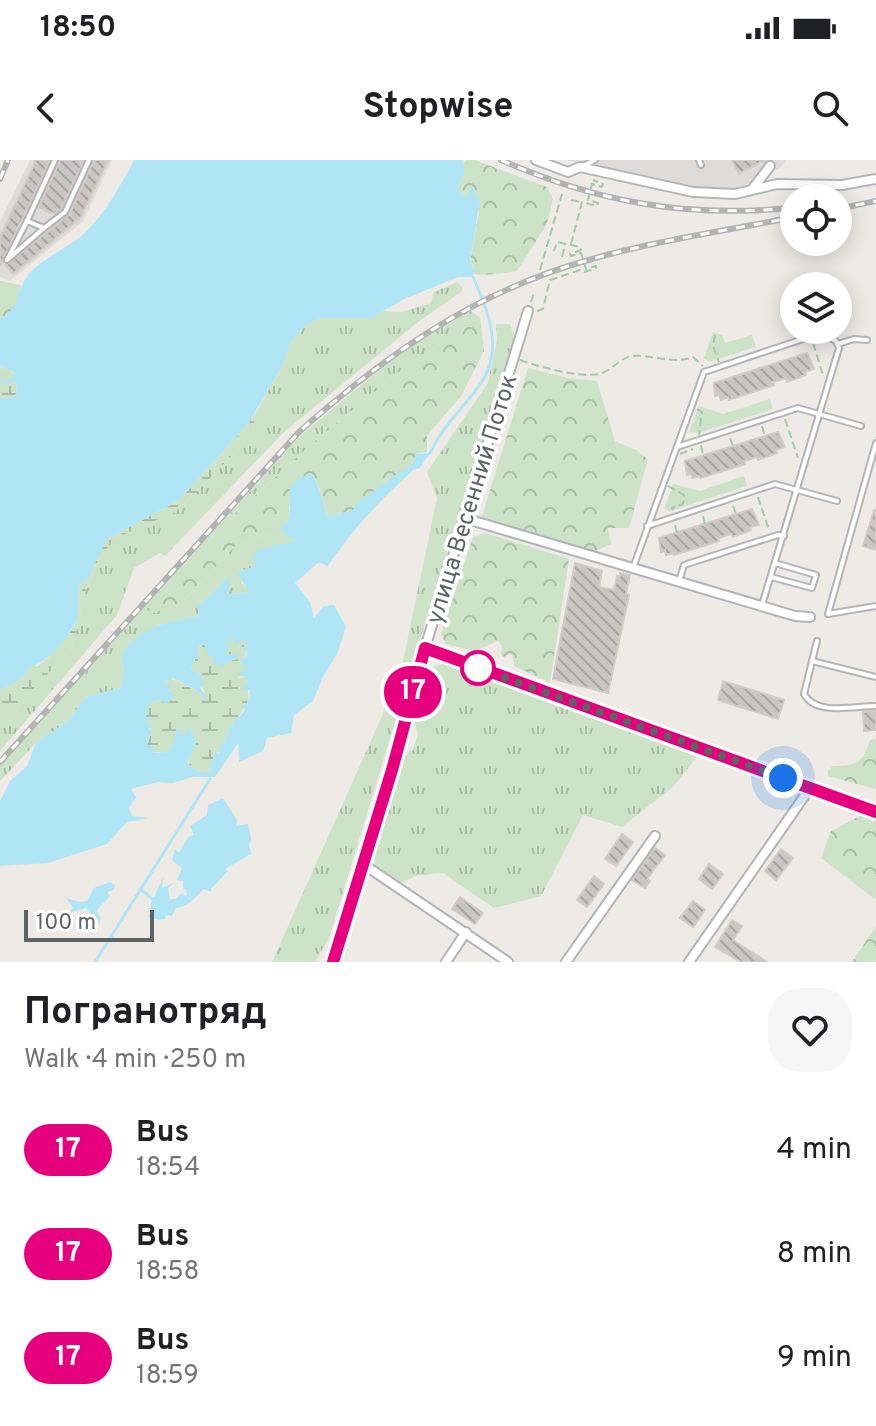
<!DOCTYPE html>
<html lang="en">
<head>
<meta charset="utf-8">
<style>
	:root { --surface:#fff; --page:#f6f6f6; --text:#202124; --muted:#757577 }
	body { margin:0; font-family:Overpass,sans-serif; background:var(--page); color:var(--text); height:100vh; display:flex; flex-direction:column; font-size:30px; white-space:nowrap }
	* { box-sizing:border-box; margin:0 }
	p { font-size:26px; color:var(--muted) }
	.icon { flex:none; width:44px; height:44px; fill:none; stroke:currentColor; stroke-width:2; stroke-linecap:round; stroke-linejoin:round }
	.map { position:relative; height:802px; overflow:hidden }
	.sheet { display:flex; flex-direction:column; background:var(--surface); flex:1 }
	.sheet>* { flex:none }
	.badge { padding:0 16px; border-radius:26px; font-size:28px; line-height:52px }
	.buttons { position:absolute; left:780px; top:24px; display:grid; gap:16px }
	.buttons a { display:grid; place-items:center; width:72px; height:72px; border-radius:50%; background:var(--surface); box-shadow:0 4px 20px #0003; font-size:40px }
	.scale { position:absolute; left:24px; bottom:20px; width:130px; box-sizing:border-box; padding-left:8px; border:4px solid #5e6365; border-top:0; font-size:22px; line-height:28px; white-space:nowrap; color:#5e6365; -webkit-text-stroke:6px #fff; paint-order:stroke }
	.you { position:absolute; width:40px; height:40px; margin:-20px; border:6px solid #fff; border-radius:50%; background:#1a73e8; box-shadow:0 0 0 12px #1a73e833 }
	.map>.badge { position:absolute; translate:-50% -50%; box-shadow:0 0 0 4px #fff }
	.round { display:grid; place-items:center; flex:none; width:84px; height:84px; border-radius:32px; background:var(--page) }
	.summary { display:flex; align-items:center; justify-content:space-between; height:136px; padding:0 24px }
	h1 { font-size:38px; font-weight:700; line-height:60px }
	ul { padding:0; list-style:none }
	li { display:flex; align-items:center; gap:24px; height:104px; padding:0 24px }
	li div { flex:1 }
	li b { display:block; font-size:30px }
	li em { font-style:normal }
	li .badge { min-width:88px; font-weight:700; text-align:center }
	.status { display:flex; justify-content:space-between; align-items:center; height:56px; padding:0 40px; background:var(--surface); direction:ltr }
	.status svg { height:22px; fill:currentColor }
	header { display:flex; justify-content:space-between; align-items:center; height:104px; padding:0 24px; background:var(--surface); font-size:36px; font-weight:700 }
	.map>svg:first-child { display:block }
</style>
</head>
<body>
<div class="status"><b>18:50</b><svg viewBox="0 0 49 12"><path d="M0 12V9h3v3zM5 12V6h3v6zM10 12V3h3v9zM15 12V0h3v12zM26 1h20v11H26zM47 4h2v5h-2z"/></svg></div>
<header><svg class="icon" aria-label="back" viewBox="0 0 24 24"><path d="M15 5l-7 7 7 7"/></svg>Stopwise<svg class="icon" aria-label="search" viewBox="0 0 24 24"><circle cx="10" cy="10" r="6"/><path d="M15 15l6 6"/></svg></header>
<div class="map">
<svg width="876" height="802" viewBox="0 0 876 802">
	<defs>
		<pattern id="grass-tufts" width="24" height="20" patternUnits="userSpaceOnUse" patternTransform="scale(2)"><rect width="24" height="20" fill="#cce3c7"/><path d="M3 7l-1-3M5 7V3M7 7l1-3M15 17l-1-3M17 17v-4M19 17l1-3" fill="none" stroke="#a9bca5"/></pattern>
		<pattern id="forest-crowns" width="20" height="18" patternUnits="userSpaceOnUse" patternTransform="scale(2)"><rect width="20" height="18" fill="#cce3c7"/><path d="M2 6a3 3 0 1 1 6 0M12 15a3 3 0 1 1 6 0" fill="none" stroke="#a9bca5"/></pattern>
		<pattern id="wetland-marsh" width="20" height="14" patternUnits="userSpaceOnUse" patternTransform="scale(2)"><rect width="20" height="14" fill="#cce3c7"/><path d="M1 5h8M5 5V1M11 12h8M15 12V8" fill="none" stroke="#a9bca5"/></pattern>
		<pattern id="building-back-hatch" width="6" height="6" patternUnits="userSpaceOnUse" patternTransform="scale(2)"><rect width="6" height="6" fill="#cac6c3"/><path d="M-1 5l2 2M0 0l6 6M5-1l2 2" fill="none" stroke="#a7a4a2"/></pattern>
	</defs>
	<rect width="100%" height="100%" fill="#eeebe7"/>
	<g fill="#dedbd9">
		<polygon points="30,0 112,0 83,61 10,121 0,117 0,62"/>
		<polygon points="567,0 787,0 780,8 734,30 693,27"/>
	</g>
	<g fill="url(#grass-tufts)">
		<polygon points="457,122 463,128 461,132 418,162 284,272 165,396 160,393 134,408 117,455 0,591 0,569 8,564 25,537 72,489 86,429 97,402 114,379 175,352 194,335 252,274 256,252 283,205 290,183 306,165 320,158 371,158 382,151 402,152 431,143 434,132"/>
		<path d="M470 151 480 157 395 215 315 281 222 366 145 455 181 444 235 386 279 371 297 381 285 384 241 422 251 433 229 434V419C217 426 210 437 198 445V456L158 465 121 496 124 513 121 528 85 537 69 560 36 583 0 621V606L301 275 383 207 428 175Z"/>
		<polygon points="496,164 510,164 515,180 437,424 329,778 315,802 272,802 400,516 437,338 427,312 488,223 497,180"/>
		<polygon points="443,504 697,597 673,627 622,667 583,655 541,736 494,748 443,713 415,716 402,723 376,707 374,697 405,594 413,590 418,574 415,563 432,508"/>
	</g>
	<g fill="url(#forest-crowns)">
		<path d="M466 0H475L547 27 553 39 547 64 517 111C511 113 479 116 474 114V107L470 103 479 51 463 38 458 29 465 11 462 4Z"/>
		<path d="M0 121 21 125C20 141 14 151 0 159Z"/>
		<path d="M480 157 484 191 461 236 427 276V292L415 294V302L356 344 354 350 328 357C322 342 322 327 312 314L289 346 290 357 279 371 235 386 181 444 144 456 222 366 315 281 395 215Z"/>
		<polygon points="528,208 568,218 597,221 615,281 636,290 648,299 629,368 608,368 611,384 594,392 481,359"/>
		<polygon points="485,373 569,399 550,523 514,506 513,496 510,494 503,497 501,494 502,486 498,481 475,491 446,484 441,474 473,377"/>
		<path d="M876 579V629L828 616V610L833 606C856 606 863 603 870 580Z"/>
		<polygon points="862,655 876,661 876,740 821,698 831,671"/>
		<polygon points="876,766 876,802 852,802"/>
	</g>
	<g fill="url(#wetland-marsh)">
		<polygon points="0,206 16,214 13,220 16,223 17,233 12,238 0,238"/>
		<polygon points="256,252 252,274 194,335 175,352 114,379 97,402 86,429 72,489 25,537 8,564 0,569 0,531 24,517 29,506 38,506 49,497 75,466 79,446 78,425 106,380 179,340 248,264"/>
		<path d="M231 477H235V483L243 478 247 483 245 499 240 503H244L246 509 238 518 246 517 249 540 233 566 227 568 229 576 223 575 227 580 217 594 211 610C200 615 194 610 187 602L191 588 196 584 193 570 186 575 181 573 167 593 151 592 147 585 152 571 144 561 149 543 173 537 165 521 170 518 201 533 204 540 205 532 199 524 201 514 191 509 195 499 200 497 197 490 203 484 207 487 206 491 219 504H224L232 495 222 492 226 479 231 481Z"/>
	</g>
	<g fill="#cce3c7">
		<polygon points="713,172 722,175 725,183 752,175 756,187 709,202 704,198"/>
		<polygon points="770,239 773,249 698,273 689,272 699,246 723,254"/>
		<polygon points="744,316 747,326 670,351 664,349 673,324 700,331"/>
	</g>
	<g fill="#b0e5f5" fill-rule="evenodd">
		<path d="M134 0H464L462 4 465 11 458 29 464 38 472 28H475V35L480 39 470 103C474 107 475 111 473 117H458L402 140 371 158H320L306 165 290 183 283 205 248 264 179 340 106 380 88 419 78 425C79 438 80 452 75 464 69 478 44 506 29 507L24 517 0 531V238H12L17 233 16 223 13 220 15 213 0 206V159C22 146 15 131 29 114 44 97 68 88 85 73 103 56 123 22 134 0Z"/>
		<path d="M430 293 420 308 413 310C381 340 352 369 328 406L319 402 295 423 310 442 314 458 324 446 334 445 346 467 337 494 323 517 313 541 294 555 291 573 267 578 263 591 239 602 238 583 215 617H192L173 623 158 622 131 629 136 637 129 648 132 656 149 658 127 662 107 684 48 703 0 706V641L10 621 27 606 36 583 69 560 85 537 121 528 124 513 121 496C142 464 163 464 198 456V445C210 437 217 426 229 418V434L250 433 236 412 256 406 252 396 260 389 296 381 279 371 290 357V327L301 317 312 314C321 327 322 342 328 357L353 350 356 344 414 302 415 294ZM235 477 234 485 241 482 243 478 246 483 243 487 247 491 245 499 240 500 246 509 237 516 246 517 247 524 241 529 250 530 249 540H247L248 544 240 546 245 548C243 556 235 558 233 566L227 568 229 576 223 574 227 581 221 583 219 593 212 595 214 601 210 603 211 610C199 615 194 610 187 602L189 596 194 597 190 592 196 584 193 570 188 569 186 575 181 573V569H176L174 582 167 593H163L164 589 160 593 152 592 154 587 147 585 152 571 149 569 152 564 145 561 148 559 146 556 150 543 160 540 165 544 175 538 168 529 172 531 165 521 173 518 201 533 204 541 207 536 200 528 206 523 201 522V514L191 509 195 499 200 498 197 490 202 484 205 485 207 494 212 496 214 504H220L223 510 224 504 237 499 235 492 232 495 223 492 229 490 226 480 231 484V478Z"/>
		<path d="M223 638 237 660 236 666 248 664C248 671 254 677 249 684L251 694 225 709 228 711 211 729 212 732 203 729C193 741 189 745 176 748L172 756 166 755 165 759 159 760 148 757 151 753V743L164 716 162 728 173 723 168 729 170 739H175L182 733 186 736 187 731 183 728V721L177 720 182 708 172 700 175 689 179 693 189 676 194 675 190 666 207 655 208 645Z"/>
		<polygon points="110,722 115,725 114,730 107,732 110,736 96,751 100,757 100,765 86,748 68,753 73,748 66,738 80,742 87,741 94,728"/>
	</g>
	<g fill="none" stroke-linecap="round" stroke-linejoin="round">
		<g stroke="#b0e5f5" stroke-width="3">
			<polyline points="0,222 13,220"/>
			<path d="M430 293C443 265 464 248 481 223 504 189 488 150 473 117"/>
			<polyline points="140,729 153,739"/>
			<polyline points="95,802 210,619"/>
		</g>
	</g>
	<g fill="url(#building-back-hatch)" stroke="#d3ccc6" stroke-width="2">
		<polygon points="36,0 50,0 0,106 0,78"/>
		<polygon points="60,0 84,0 61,49 54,54 39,47"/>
		<polygon points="94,0 108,0 81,57 13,114 6,105 69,55"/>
		<polygon points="732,0 765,0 739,14"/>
		<polygon points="807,193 814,209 805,212 806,215 787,222 786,218 773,222 774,225 729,240 728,237 721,240 719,235 715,236 714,223"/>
		<polygon points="778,272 785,287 776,290 777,293 758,300 757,297 744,301 745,304 700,318 699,316 692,318 691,313 687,315 685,301"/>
		<polygon points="752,349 759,365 750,367 751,370 733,377 731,374 718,378 719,381 674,395 673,393 666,395 665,390 661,392 659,378"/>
		<polygon points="874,350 876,351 876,390 863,386"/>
		<polygon points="575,403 602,411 599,427 614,430 617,416 620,416 620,413 630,415 626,434 629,435 608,533 553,519"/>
		<polygon points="723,521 784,540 778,559 718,540"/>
		<polygon points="876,551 876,570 864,571 863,552"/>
		<polygon points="622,674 633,682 616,706 605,699"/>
		<polygon points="655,688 665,695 647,719 650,721 645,728 632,720"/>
		<polygon points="781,689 793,698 776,720 765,711"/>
		<polygon points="709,704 723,714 712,729 699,719"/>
		<polygon points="594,716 604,724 587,747 577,740"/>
		<polygon points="460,737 483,753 475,764 452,749"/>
		<polygon points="693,741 705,750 693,767 680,758"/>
		<polygon points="732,760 742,766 733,780 767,802 741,802 715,787"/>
	</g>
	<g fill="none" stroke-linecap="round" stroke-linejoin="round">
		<g stroke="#b2b5b7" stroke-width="8">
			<g id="lane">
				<polyline points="55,0 27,61 44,68 65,52 89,0"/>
				<polyline points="699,0 701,5"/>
				<polyline points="583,6 595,0"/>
				<polyline points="27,61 7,100 44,68"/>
				<polyline points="838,184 854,179 867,180"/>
				<polyline points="876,283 828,454 876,446"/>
				<polyline points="677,287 798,248 861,266"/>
				<polyline points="647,366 775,324 837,341"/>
				<polyline points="633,408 704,212 821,173 836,181 839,188 762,445"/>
				<polyline points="771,417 812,428 816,415 775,403"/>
				<polyline points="679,421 684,405 778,375 784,376"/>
				<path d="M817 481 804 534C816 556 854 546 876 546"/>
				<polyline points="812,501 876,517"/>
			</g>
		</g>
		<g stroke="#b2b5b7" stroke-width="12">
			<g id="street">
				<polyline points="536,0 568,12 580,7 693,32 735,34 777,24 842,25 876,19"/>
				<polyline points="754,27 770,6"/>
				<polyline points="467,359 795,456 810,457"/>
				<polyline points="425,488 528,151"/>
				<polyline points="363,704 508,802"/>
				<polyline points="446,802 466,772"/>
				<polyline points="566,802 655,676"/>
				<polyline points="689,802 810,628"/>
			</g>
		</g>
		<g stroke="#b1b5b7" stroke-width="16">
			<polyline id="secondary" points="333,802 392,610 425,488 876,652"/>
		</g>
		<g stroke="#a5caa7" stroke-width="2" stroke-dasharray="8 4" stroke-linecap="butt">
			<polyline points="571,40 581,42"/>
			<polyline points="571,84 582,42 597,46 598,43 588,40 592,24 602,27 603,24 593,20"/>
			<polyline points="562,97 565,85"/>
			<polyline points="540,110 562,34"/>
			<polyline points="531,142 534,133"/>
			<polyline points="537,151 543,149 550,120 580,110 585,112 596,108 596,106 586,109 581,93 571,96 570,94 581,90 580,87 557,82 554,91"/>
			<polyline points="715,175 713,186 719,202"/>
			<polyline points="813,183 823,215"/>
			<path d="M520 200C540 207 579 218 599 214 612 211 619 198 632 196 652 194 673 205 693 197L703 206"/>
			<polyline points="697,249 702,252 699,275"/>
			<polyline points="785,259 798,298"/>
			<polyline points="762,266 765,276"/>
			<polyline points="730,278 733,286"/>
			<polyline points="701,285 703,295"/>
			<polyline points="680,294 693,289"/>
			<polyline points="668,326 684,335 683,344 672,348 673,350"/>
			<polyline points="758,337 769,370"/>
			<polyline points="733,346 736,354"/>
			<polyline points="703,356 705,364"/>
			<polyline points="675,365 677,373"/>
		</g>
		<use href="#lane" stroke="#fff" stroke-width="4"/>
		<use href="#street" stroke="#fff" stroke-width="8"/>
		<use href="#secondary" stroke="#fff" stroke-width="12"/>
		<g stroke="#b2b3b3" stroke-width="6">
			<g id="rail">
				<path d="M501 0C596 42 686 58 789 48"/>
				<polyline points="0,19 8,0"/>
				<polyline points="838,49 876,41"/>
				<path d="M0 602 300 271C386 195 473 133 585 101 653 81 725 71 794 57"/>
			</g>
		</g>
		<use href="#rail" stroke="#fff" stroke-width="3" stroke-dasharray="9" stroke-linecap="butt"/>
	</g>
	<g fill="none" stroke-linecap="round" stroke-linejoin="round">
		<g stroke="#fff" stroke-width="18">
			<polyline id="line" points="333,802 392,610 425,488 876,652"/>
		</g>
		<use href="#line" stroke="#e6007e" stroke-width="12"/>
		<polyline stroke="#5e6365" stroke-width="8" stroke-dasharray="0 14.4" points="478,508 783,618"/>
	</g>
	<circle fill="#fff" stroke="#e6007e" stroke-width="4" cx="478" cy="508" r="16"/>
	<g text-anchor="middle" stroke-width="7" stroke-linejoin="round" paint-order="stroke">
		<g font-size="24" fill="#5e6365" stroke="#fff">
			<text transform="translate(471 339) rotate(-73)" y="8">улица Весенний Поток</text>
		</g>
	</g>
</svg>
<div class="buttons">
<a><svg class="icon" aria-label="locate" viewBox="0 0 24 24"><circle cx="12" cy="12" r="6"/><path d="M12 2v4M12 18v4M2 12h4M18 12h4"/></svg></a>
<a><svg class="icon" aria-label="layers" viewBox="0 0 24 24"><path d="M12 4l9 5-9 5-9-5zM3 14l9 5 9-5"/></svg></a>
</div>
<div class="scale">100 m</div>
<div class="you" style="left:783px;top:618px"></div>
<b class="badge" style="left:413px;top:532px;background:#e6007e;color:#fff">17</b>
</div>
<section class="sheet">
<div class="summary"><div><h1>Погранотряд</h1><p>Walk · 4 min · 250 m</p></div><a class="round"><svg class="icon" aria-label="heart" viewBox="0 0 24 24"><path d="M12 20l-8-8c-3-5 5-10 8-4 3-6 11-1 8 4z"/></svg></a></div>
<ul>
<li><span class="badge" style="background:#e6007e;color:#fff">17</span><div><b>Bus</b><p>18:54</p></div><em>4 min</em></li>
<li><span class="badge" style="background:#e6007e;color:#fff">17</span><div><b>Bus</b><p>18:58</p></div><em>8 min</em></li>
<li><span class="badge" style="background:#e6007e;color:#fff">17</span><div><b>Bus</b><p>18:59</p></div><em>9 min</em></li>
</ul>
</section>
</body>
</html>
